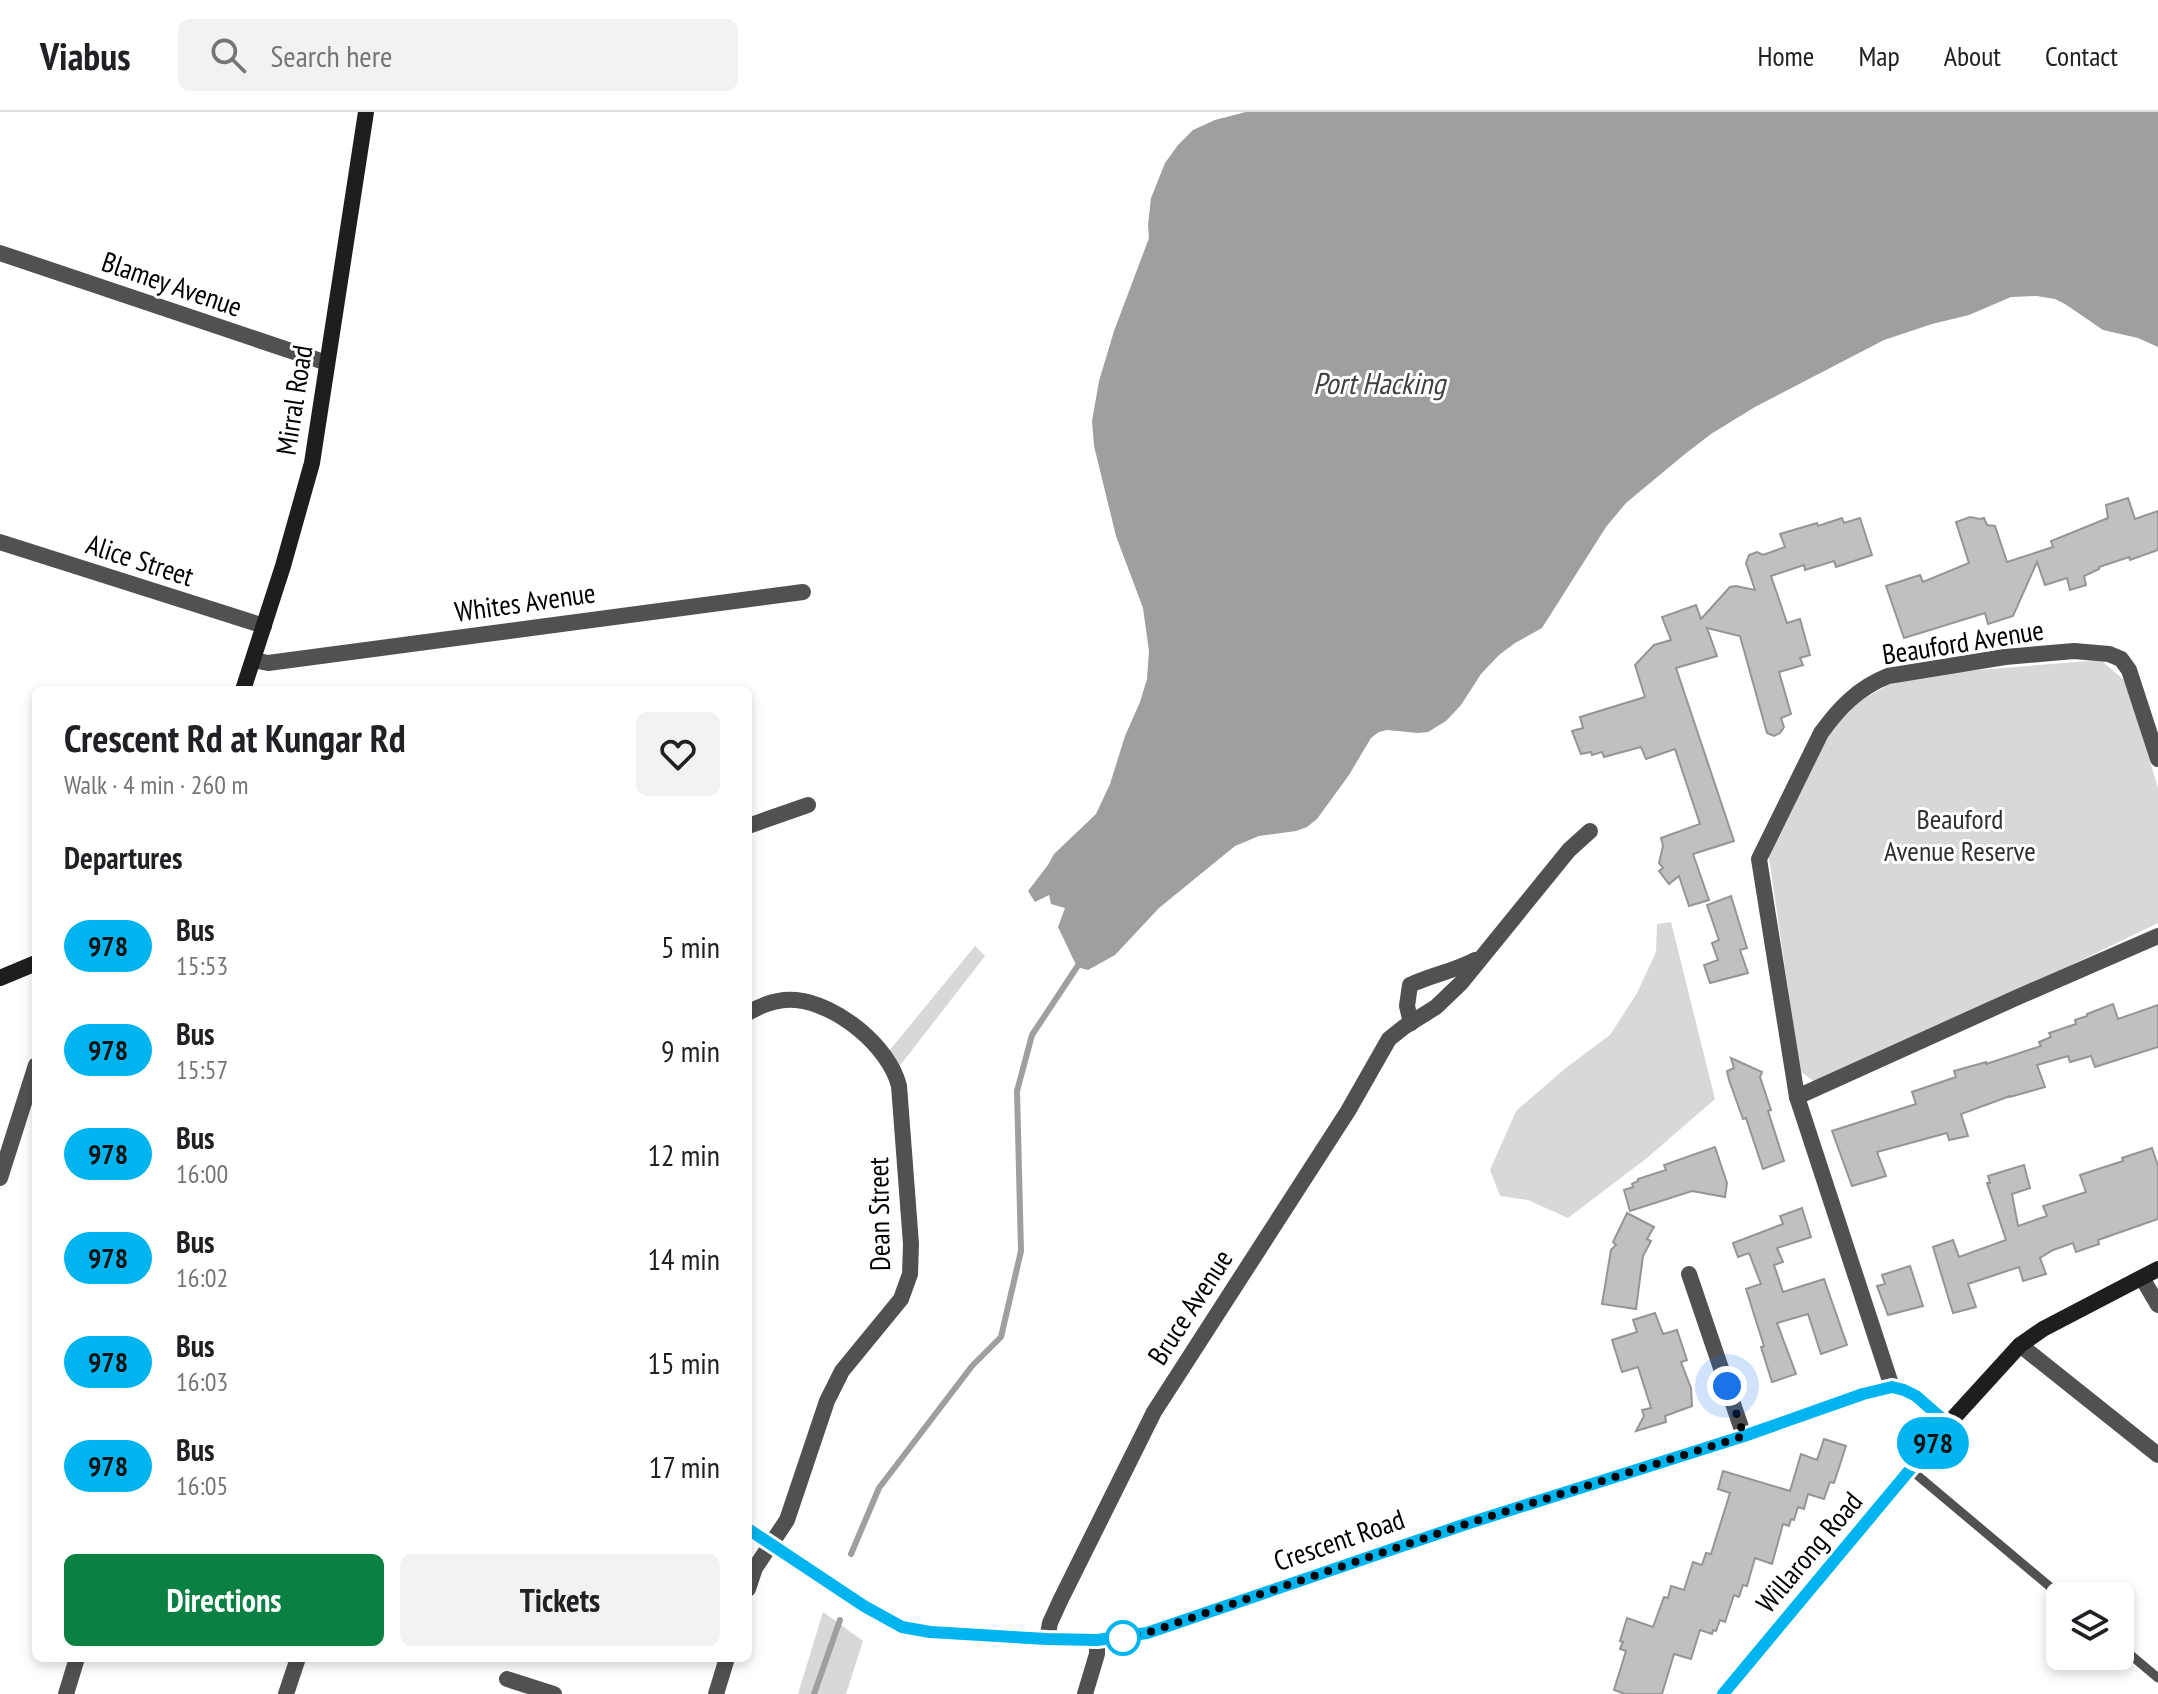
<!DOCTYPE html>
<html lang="en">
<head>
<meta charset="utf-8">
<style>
	:root { --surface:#fff; --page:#f2f2f2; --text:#202124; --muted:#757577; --line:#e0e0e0; --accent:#0b8043 }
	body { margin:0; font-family:"PT Sans Narrow",sans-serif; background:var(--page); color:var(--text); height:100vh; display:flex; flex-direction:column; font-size:30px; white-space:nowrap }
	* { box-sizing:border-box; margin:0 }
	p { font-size:26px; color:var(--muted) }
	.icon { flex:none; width:44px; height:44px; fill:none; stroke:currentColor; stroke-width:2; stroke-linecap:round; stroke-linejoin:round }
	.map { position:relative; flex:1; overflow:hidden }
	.panel { position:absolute; left:32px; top:574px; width:720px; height:976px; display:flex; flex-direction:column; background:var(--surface); border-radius:12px; box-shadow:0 4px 12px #0003 }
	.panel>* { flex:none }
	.badge { padding:0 16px; border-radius:26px; font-size:28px; line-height:52px }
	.tools { position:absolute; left:2046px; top:1470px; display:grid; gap:16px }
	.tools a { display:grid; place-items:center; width:88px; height:88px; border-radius:12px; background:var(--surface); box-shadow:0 4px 12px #0003; font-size:40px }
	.you { position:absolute; width:40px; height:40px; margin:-20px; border:6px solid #fff; border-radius:50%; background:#1a73e8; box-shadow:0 0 0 12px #1a73e833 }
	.map>.badge { position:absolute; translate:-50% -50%; box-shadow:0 0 0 4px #fff }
	h2 { padding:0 32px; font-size:30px; line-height:72px }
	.round { display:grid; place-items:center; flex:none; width:84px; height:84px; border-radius:12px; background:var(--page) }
	.overview { display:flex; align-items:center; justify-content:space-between; height:136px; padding:0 32px }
	h1 { font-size:38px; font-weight:700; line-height:60px }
	.cta { display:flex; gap:16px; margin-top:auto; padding:16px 32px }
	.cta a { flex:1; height:92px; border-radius:12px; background:var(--accent); color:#fff; font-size:32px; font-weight:700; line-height:92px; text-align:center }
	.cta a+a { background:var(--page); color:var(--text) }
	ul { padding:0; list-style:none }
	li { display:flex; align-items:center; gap:24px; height:104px; padding:0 32px }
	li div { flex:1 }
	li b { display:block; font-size:30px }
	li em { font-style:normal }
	li .badge { min-width:88px; font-weight:700; text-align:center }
	header { display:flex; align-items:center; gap:48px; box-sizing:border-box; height:112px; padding:0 40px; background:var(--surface); border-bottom:2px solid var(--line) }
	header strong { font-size:38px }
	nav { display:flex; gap:44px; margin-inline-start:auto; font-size:28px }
	.search { width:560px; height:72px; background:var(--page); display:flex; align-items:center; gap:20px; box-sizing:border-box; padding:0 28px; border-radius:12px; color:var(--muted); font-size:30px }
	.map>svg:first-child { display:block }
</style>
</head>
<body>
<header>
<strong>Viabus</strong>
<div class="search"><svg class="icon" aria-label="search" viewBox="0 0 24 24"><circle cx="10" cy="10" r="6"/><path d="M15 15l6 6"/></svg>Search here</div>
<nav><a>Home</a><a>Map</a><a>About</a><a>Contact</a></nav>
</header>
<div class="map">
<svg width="2158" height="1582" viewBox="0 0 2158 1582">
	<rect width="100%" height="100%" fill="#fff"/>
	<g fill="#d8d8d8">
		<polygon points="2101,548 2126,570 2158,676 2158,811 1947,913 1817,972 1800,959 1768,739 1824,628 1855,592 1904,564"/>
		<polygon points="1671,810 1715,987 1647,1046 1568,1106 1528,1088 1500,1084 1490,1058 1516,999 1567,955 1610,923 1637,881 1656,840 1657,812"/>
		<polygon points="975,834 985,844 895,960 885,944"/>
		<polygon points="823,1500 863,1529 846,1582 798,1582"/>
	</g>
	<polygon fill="#9f9f9f" points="1246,0 2158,0 2158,235 2138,226 2103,218 2065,192 2055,187 2037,184 2011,185 1969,203 1932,212 1884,228 1755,295 1711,322 1685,342 1626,391 1606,415 1542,516 1515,531 1499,543 1481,562 1461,593 1446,609 1428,620 1418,621 1387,618 1379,620 1371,626 1349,663 1317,707 1307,715 1296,719 1259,724 1235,734 1159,796 1115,843 1088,858 1077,855 1058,815 1065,796 1051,792 1049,783 1035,790 1028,779 1048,753 1054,742 1096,702 1110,672 1125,624 1140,590 1147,567 1149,539 1143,496 1116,424 1094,334 1092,309 1099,269 1114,219 1149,126 1148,113 1151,86 1165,51 1178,33 1193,18 1215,8"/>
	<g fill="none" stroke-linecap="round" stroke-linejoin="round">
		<g stroke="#9f9f9f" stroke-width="6">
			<polyline points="851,1442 879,1376 972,1254 1001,1225 1021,1139 1017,979 1032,923 1077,855"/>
			<polyline points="814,1582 840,1508"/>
		</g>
	</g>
	<g fill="#c0c0c0" stroke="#959595" stroke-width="2">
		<polygon points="2128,386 2135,407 2158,399 2158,438 2130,448 2129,445 2099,455 2099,457 2084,464 2086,473 2070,478 2067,466 2045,473 2037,450 2013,504 1988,512 1985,501 1904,526 1886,474 1920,463 1923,470 1969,451 1956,410 1970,405 1980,407 1984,406 1987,413 1995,414 2007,450 2053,435 2051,429 2108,406 2106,393"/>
		<polygon points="1842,406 1844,411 1860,406 1872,443 1836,455 1834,449 1805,458 1804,453 1771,464 1787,511 1800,507 1810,543 1800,546 1803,553 1779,560 1791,602 1781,606 1784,615 1780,621 1774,624 1767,621 1740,524 1707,516 1717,544 1676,556 1734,729 1693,742 1709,788 1689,794 1679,764 1669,772 1659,759 1663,756 1659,751 1663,734 1661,726 1700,712 1675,637 1646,647 1641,635 1604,645 1602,640 1592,643 1591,640 1581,642 1572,619 1583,616 1580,605 1645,585 1635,553 1654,533 1671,528 1662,505 1696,493 1701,507 1730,475 1736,474 1755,478 1746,451 1749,443 1757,440 1763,443 1785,435 1780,422 1817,411 1818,414"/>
		<polygon points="1731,784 1747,836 1740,838 1748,861 1710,871 1704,853 1718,848 1712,831 1719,828 1707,793"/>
		<polygon points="2113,892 2118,907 2158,893 2158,935 2095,955 2091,944 2070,950 2068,944 2037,953 2045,975 2010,985 2010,984 1961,1002 1968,1024 1949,1028 1947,1021 1877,1040 1886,1064 1852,1074 1832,1019 1916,992 1912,980 1956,965 1954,959 1986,950 1986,952 2041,934 2039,930 2051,925 2049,921 2076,912 2075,908 2087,904 2087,902"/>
		<polygon points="1731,946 1762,960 1760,965 1771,998 1768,999 1784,1049 1763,1057 1746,1006 1743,1007 1729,968 1727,959 1734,956"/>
		<polygon points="1715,1035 1727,1071 1725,1085 1692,1079 1630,1099 1624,1078 1633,1075 1632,1072 1638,1069 1638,1067 1666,1058 1664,1053"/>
		<polygon points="2152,1036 2158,1054 2158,1107 2098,1128 2099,1132 2076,1140 2073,1131 2053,1138 2040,1146 2046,1162 2023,1169 2019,1155 1968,1172 1976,1195 1953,1201 1933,1135 1953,1128 1959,1145 2006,1128 1987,1071 1990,1071 1988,1064 2024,1053 2030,1076 2012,1082 2018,1114 2047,1104 2043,1094 2086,1080 2080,1063 2123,1049 2122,1046"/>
		<polygon points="1802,1096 1811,1125 1777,1136 1783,1150 1774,1153 1783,1180 1824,1167 1847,1233 1821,1242 1808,1202 1777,1211 1796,1262 1772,1270 1761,1235 1764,1234 1746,1177 1761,1172 1749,1141 1738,1145 1733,1131 1783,1112 1780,1104"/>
		<polygon points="1627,1101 1654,1115 1647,1127 1651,1129 1643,1144 1636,1197 1602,1192 1611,1138 1616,1133 1613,1130"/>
		<polygon points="1910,1154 1923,1194 1888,1203 1877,1174 1885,1172 1882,1163"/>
		<polygon points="1655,1201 1663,1222 1677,1218 1687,1248 1681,1250 1691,1276 1692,1294 1665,1304 1666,1310 1636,1319 1644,1304 1642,1298 1651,1296 1638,1255 1622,1260 1612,1228 1637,1220 1633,1208"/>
		<polygon points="1824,1327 1846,1334 1834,1371 1830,1370 1824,1387 1808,1382 1804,1397 1798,1395 1794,1408 1791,1407 1789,1414 1783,1412 1772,1452 1755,1446 1747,1474 1743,1473 1739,1485 1734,1483 1725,1510 1720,1508 1716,1519 1713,1518 1712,1522 1700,1518 1691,1547 1674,1542 1662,1582 1625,1582 1614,1578 1626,1539 1620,1537 1623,1530 1620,1529 1627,1506 1653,1515 1664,1485 1668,1486 1671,1474 1684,1478 1693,1450 1702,1453 1706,1441 1711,1442 1730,1381 1718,1377 1723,1359 1790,1379 1801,1342 1817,1348"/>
	</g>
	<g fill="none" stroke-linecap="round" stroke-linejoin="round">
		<g stroke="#515151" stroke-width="9">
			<polyline points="1911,1358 2061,1484"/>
			<polyline points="2120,1534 2158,1566"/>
		</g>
		<g stroke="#515151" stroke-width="16">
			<polyline points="0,141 327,251"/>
			<polyline points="0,430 264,514"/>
			<polyline points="254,548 268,551 803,480"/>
			<polyline points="748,714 808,693"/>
			<path d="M748 901C763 892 778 886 796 888 837 892 889 934 899 974L911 1132 910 1162 901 1187 842 1259 827 1289 787 1408 755 1456 748 1477"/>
			<path d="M1411 911 1407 894 1410 873C1432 863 1454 859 1475 848"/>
			<polyline points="1797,985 2018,885 2158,824"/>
			<polyline points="0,1066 36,953"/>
			<polyline points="1689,1162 1744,1324"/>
			<polyline points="2142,1166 2158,1193"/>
			<polyline points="2020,1233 2158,1343"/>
			<path d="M1892 1275 1797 985 1759 747 1821 621C1839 596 1858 576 1888 564L2005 545 2074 539 2109 542 2121 547 2129 558 2158 647"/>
			<polyline points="1047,1527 1050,1511 1060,1489 1154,1300 1348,999 1389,927 1404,915 1436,895 1461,871 1569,738 1590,719"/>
			<polyline points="507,1567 554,1582"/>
			<polyline points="66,1582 77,1546"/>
			<polyline points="286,1582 298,1546"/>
			<polyline points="716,1582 727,1546"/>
			<polyline points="1085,1582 1097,1542 1097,1528"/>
		</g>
		<g stroke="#1e1e1e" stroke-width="16">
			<polyline points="243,578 283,454 312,351 366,0"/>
			<polyline points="0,866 36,851"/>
			<polyline points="748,1417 864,1494 902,1515 930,1520 1047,1527 1097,1528 1147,1521 1466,1412 1744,1324 1863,1282 1892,1275 1904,1278 1916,1284 1948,1312"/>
			<polyline points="1723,1582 1948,1312 2020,1233 2043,1217 2158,1157"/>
		</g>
	</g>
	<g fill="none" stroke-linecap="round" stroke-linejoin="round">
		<g stroke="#fff" stroke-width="18">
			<polyline id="line" points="748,1417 864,1494 902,1515 930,1520 1047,1527 1097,1528 1147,1521 1466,1412 1744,1324 1863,1282 1892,1275 1904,1278 1916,1284 1948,1312 1723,1582"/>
		</g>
		<use href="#line" stroke="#00b5ef" stroke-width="12"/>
		<polyline stroke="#000" stroke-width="8" stroke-dasharray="0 14.4" points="1123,1526 1147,1521 1466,1412 1744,1324 1727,1274"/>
	</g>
	<circle fill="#fff" stroke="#00b5ef" stroke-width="4" cx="1123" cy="1526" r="16"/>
	<g text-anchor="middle" stroke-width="6" stroke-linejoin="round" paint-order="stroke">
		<g font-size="28" fill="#000" stroke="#fff">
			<text transform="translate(172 172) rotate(19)" y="10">Blamey Avenue</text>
			<text transform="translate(294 288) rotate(-81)" y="10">Mirral Road</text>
			<text transform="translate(140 448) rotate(18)" y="10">Alice Street</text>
			<text transform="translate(525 490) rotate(-8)" y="10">Whites Avenue</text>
			<text transform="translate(1963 530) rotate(-9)" y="10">Beauford Avenue</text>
			<text transform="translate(879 1102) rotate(-91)" y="10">Dean Street</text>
			<text transform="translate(1190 1195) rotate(-57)" y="10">Bruce Avenue</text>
			<text transform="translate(1339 1428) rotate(-19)" y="10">Crescent Road</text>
			<text transform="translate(1809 1440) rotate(-50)" y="10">Willarong Road</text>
		</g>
		<g font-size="28" fill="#2f2f2f" stroke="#fff">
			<text x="1960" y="717">Beauford<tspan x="1960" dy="32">Avenue Reserve</tspan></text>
		</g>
		<g font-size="30" font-style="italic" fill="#404040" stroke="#fff">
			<text x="1379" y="282">Port Hacking</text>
		</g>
	</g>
</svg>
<div class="tools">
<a><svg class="icon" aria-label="layers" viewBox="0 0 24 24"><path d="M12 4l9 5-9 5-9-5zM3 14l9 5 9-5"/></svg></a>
</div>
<div class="you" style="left:1727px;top:1274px"></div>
<b class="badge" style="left:1933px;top:1331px;background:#00b5ef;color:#111">978</b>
<section class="panel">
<div class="overview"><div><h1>Crescent Rd at Kungar Rd</h1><p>Walk · 4 min · 260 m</p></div><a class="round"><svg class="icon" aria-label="heart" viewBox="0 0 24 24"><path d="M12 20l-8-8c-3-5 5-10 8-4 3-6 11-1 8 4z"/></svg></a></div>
<h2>Departures</h2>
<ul>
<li><span class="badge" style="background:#00b5ef;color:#111">978</span><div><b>Bus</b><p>15:53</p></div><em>5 min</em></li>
<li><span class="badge" style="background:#00b5ef;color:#111">978</span><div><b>Bus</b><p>15:57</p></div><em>9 min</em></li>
<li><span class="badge" style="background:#00b5ef;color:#111">978</span><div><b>Bus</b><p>16:00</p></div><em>12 min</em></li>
<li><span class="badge" style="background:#00b5ef;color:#111">978</span><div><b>Bus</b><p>16:02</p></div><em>14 min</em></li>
<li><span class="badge" style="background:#00b5ef;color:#111">978</span><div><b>Bus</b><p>16:03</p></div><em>15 min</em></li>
<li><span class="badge" style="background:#00b5ef;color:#111">978</span><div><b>Bus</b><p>16:05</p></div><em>17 min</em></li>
</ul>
<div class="cta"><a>Directions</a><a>Tickets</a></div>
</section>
</div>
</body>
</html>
